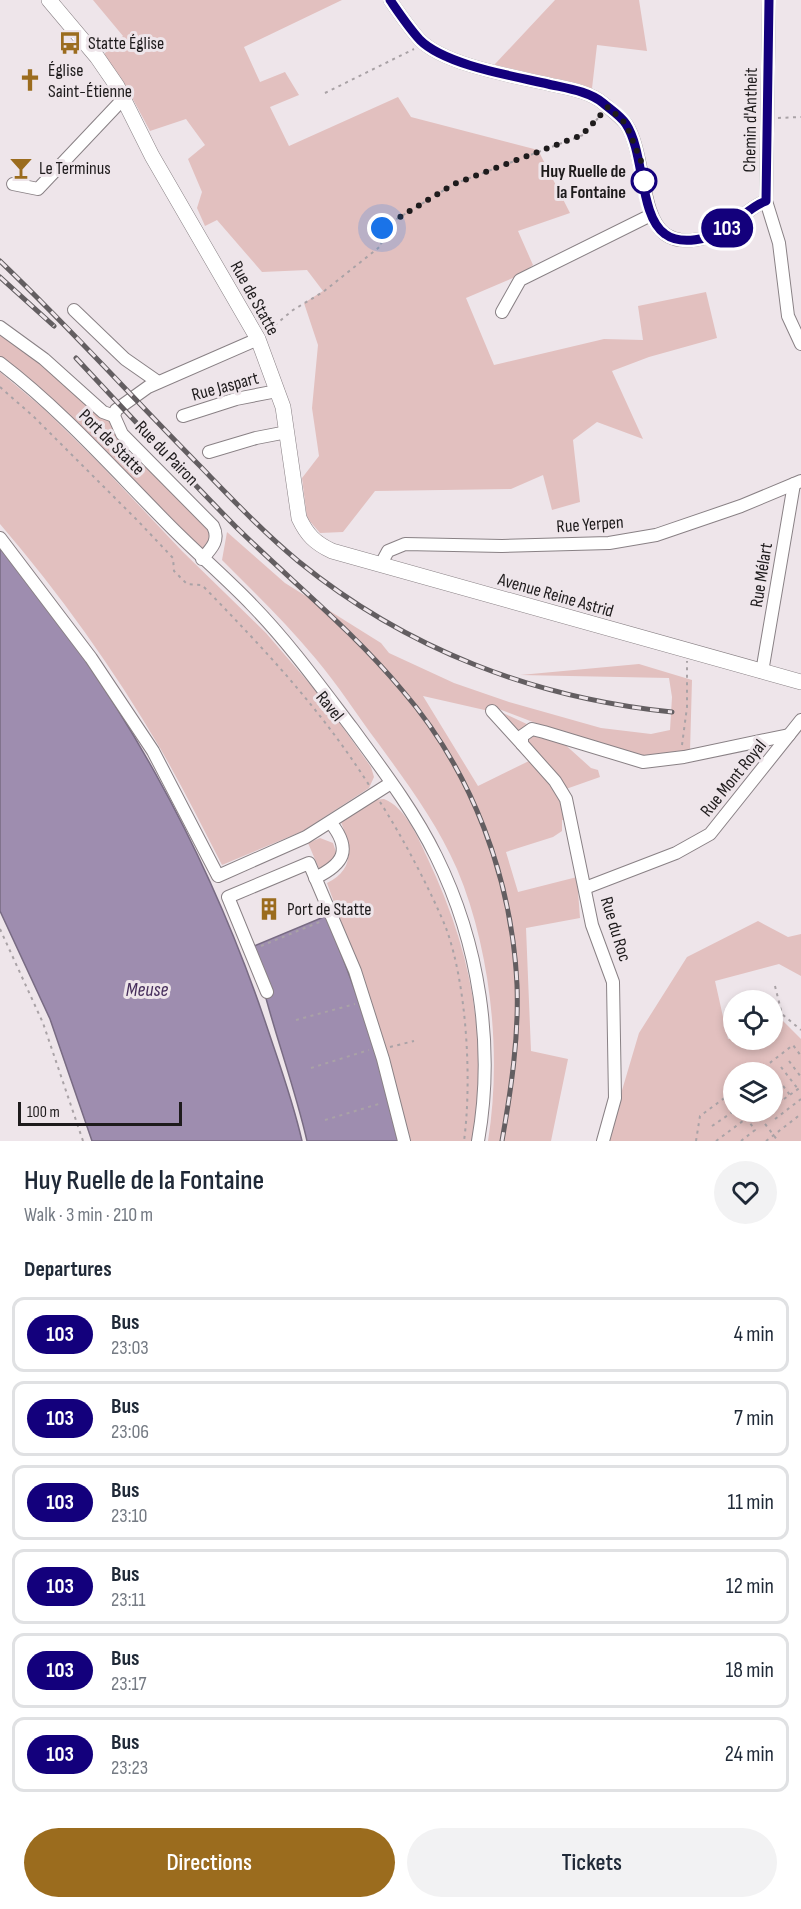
<!DOCTYPE html>
<html lang="en">
<head>
<meta charset="utf-8">
<style>
	:root { --surface:#fff; --page:#f2f2f3; --text:#1f2937; --muted:#747a83; --line:#e0e1e3; --accent:#9b6c1e }
	body { margin:0; font-family:"Sofia Sans Condensed",sans-serif; background:var(--page); color:var(--text); height:100vh; display:flex; flex-direction:column; font-size:22px; white-space:nowrap }
	* { box-sizing:border-box; margin:0 }
	p { font-size:20px; color:var(--muted) }
	.icon { flex:none; width:33px; height:33px; fill:none; stroke:currentColor; stroke-width:2; stroke-linecap:round; stroke-linejoin:round }
	.map { position:relative; height:1141px; overflow:hidden }
	.sheet { display:flex; flex-direction:column; background:var(--surface); flex:1 }
	.sheet>* { flex:none }
	.badge { padding:0 12px; border-radius:20px; font-size:21px; line-height:39px }
	.tools { position:absolute; left:723px; top:990px; display:grid; gap:12px }
	.tools a { display:grid; place-items:center; width:60px; height:60px; border-radius:50%; background:var(--surface); box-shadow:0 3px 9px #0003; font-size:30px }
	.scale { position:absolute; left:18px; bottom:15px; width:164px; box-sizing:border-box; padding-left:6px; border:3px solid #1e1b1c; border-top:0; font-size:16px; line-height:21px; white-space:nowrap; color:#1e1b1c; -webkit-text-stroke:4px #eee5ea; paint-order:stroke }
	.you { position:absolute; width:30px; height:30px; margin:-15px; border:4px solid #fff; border-radius:50%; background:#1a73e8; box-shadow:0 0 0 9px #1a73e833 }
	.map>.badge { position:absolute; translate:-50% -50%; box-shadow:0 0 0 3px #fff }
	h2 { padding:0 24px; font-size:22px; line-height:54px }
	.round { display:grid; place-items:center; flex:none; width:63px; height:63px; border-radius:32px; background:var(--page) }
	.headline { display:flex; align-items:center; justify-content:space-between; height:102px; padding:0 24px }
	h1 { font-size:28px; font-weight:600; line-height:45px }
	.cta { display:flex; gap:12px; margin-top:auto; padding:12px 24px }
	.cta a { flex:1; height:69px; border-radius:36px; background:var(--accent); color:#fff; font-size:24px; font-weight:600; line-height:69px; text-align:center }
	.cta a+a { background:var(--page); color:var(--text) }
	ul { padding:0; list-style:none }
	li { display:flex; align-items:center; gap:18px; height:75px; margin:0 12px 9px; padding:0 12px; border:3px solid var(--line); border-radius:12px }
	li div { flex:1 }
	li b { display:block; font-size:22px }
	li em { font-style:normal }
	li .badge { min-width:66px; font-weight:700; text-align:center }
	.map>svg:first-child { display:block }
</style>
</head>
<body>
<div class="map">
<svg width="801" height="1141" viewBox="0 0 801 1141">
	<rect width="100%" height="100%" fill="#eee5ea"/>
	<g fill="#e2c0bf" fill-rule="evenodd">
		<polygon points="93,0 342,0 244,47 260,82 285,72 299,95 270,107 289,146 398,97 411,117 538,150 570,213 518,231 533,265 520,275 466,298 494,365 604,339 643,340 638,306 706,292 717,338 649,357 612,371 643,439 597,422 573,440 580,502 552,510 543,475 511,489 375,491 343,532 320,533 307,518 302,478 319,456 312,408 318,345 304,303 323,291 307,270 262,272 217,220 205,226 197,208 202,192 188,159 205,145 186,119 150,131 128,90 102,56 123,36"/>
		<polygon points="555,0 639,0 647,51 597,45 591,97 495,72 495,64"/>
		<polygon points="0,327 103,412 217,534 202,559 0,363"/>
		<path d="M0 372 44 409 98 462 182 551 266 633 322 698 371 767 374 777 369 788 303 831 222 865C202 826 182 786 160 748 113 668 60 594 0 524Z"/>
		<path d="M227 532 285 583 381 643 389 653 454 683 509 702 601 728 651 734 670 730 672 697 669 678 520 675 639 664 692 680 690 752 645 756 632 754 554 730 491 706 489 711 423 696 478 786 533 759 562 790 569 820H562V831L553 837 506 852 518 892 577 877 580 918 526 928 531 1051 568 1059 551 1141H488C502 1055 491 950 457 869 437 823 407 783 378 743 357 715 338 685 316 659 287 624 254 592 222 560Z"/>
		<polygon points="503,713 531,726 518,735 500,716"/>
		<polygon points="533,735 561,741 591,768 598,770 600,777 566,789 528,743 528,739"/>
		<path d="M384 799C405 807 418 837 427 857 471 950 489 1038 472 1141H411L375 1015 327 883C355 870 351 847 341 822L373 800Z"/>
		<polygon points="320,838 333,843 337,855 320,871 308,843"/>
		<path d="M758 921 788 937 801 934V976L779 964 715 981 728 1039 772 1040 773 1023 782 1020 801 1039V1141H607L639 1033 687 957ZM734 1072H772V1112H734Z"/>
	</g>
	<g fill="#9e8daf" stroke="#786b83" stroke-width="1.5">
		<path d="M0 548C118 687 208 852 266 1024 279 1063 293 1101 302 1141H92L50 1019 0 911Z"/>
		<path d="M326 916C356 988 382 1064 399 1141H307C292 1075 266 1013 254 946Z"/>
	</g>
	<g fill="none" stroke-linecap="round" stroke-linejoin="round">
		<g stroke="#898185" stroke-width="14">
			<g id="minor">
				<path d="M390 0C399 13 409 28 420 40 445 65 513 76 548 84 565 88 589 91 603 103 610 109 621 117 626 124 645 152 640 216 665 234 681 246 710 239 725 229 740 220 749 207 766 201"/>
				<polyline points="769,0 766,201 779,243 788,316 801,344"/>
				<polyline points="13,184 38,189 124,98"/>
				<polyline points="74,310 125,359 158,382"/>
				<polyline points="502,312 520,280 651,215"/>
				<polyline points="0,327 44,359 103,412 114,416"/>
				<path d="M0 363C63 411 117 473 173 529 199 555 227 579 252 605 289 643 320 686 352 728 382 769 414 811 436 856 479 943 495 1046 478 1141"/>
				<polyline points="183,416 236,399 277,391"/>
				<polyline points="209,452 256,438 287,432"/>
				<polyline points="0,538 91,658 153,751 218,876 306,837 391,783"/>
				<path d="M202 559C212 548 220 540 213 526L122 434 114 416 116 410 148 387 258 339"/>
				<polyline points="381,564 388,551 405,544 502,546 609,543 656,535 741,506 801,481"/>
				<polyline points="762,672 794,484"/>
				<polyline points="492,711 522,744"/>
				<path d="M315 878C344 864 352 850 331 823"/>
				<polyline points="585,888 676,853 710,834 801,720"/>
				<polyline points="267,992 228,897 309,863 355,971 383,1059 404,1141"/>
				<polyline points="603,1141 615,1098 613,982 592,925 566,799 555,781 522,744 522,736 532,729 544,732 643,762 684,757 789,735"/>
			</g>
		</g>
		<g stroke="#898185" stroke-width="16">
			<path id="major" d="M49 0 97 57 117 86 152 156 258 339 283 407 299 518C307 535 315 543 332 551L801 682"/>
		</g>
		<g stroke="#a9a2a6" stroke-width="2" stroke-dasharray="3 4.5" stroke-linecap="butt">
			<polyline points="325,93 414,49"/>
			<polyline points="778,118 801,117"/>
			<polyline points="269,330 293,310 323,292 382,245 376,232 382,228 454,184 583,135 600,116"/>
			<path d="M0 387 34 417 138 521 173 558 174 571 187 584 202 585C265 650 320 708 369 785"/>
			<polyline points="682,745 687,707 687,661"/>
			<path d="M380 802C402 836 431 891 446 928 467 985 472 1081 464 1141"/>
			<polyline points="0,929 43,1023 83,1141"/>
			<polyline points="261,946 322,921"/>
			<polyline points="775,986 782,1014 801,1030"/>
			<polyline points="296,1020 355,1004"/>
			<polyline points="390,1047 414,1041"/>
			<polyline points="789,1061 801,1077"/>
			<polyline points="781,1067 798,1089"/>
			<polyline points="311,1068 369,1050"/>
			<polyline points="758,1072 793,1045 801,1056"/>
			<polyline points="774,1074 790,1095"/>
			<polyline points="772,1088 782,1100"/>
			<polyline points="772,1104 774,1106 801,1087"/>
			<polyline points="756,1112 778,1141"/>
			<polyline points="775,1119 801,1099"/>
			<polyline points="325,1120 382,1103"/>
			<polyline points="712,1126 734,1111"/>
			<polyline points="696,1141 700,1116 734,1091"/>
			<polyline points="716,1141 755,1112"/>
			<polyline points="741,1141 755,1130 742,1112"/>
			<polyline points="766,1141 801,1114"/>
		</g>
		<use href="#minor" stroke="#fff" stroke-width="12"/>
		<use href="#major" stroke="#fff" stroke-width="15"/>
		<g stroke="#635e61" stroke-width="5">
			<g id="rail">
				<path d="M0 261C69 327 133 398 200 466 232 499 263 532 298 561 406 649 534 698 672 712"/>
				<polyline points="0,277 54,326"/>
				<path d="M76 358C129 415 182 472 236 527 291 581 352 630 402 690 472 771 512 878 517 985 519 1037 511 1090 502 1141"/>
			</g>
		</g>
		<use href="#rail" stroke="#eee5ea" stroke-width="3" stroke-dasharray="9" stroke-linecap="butt"/>
	</g>
	<g fill="none" stroke-linecap="round" stroke-linejoin="round">
		<g stroke="#fff" stroke-width="14">
			<path id="line" d="M390 0C399 13 409 28 420 40 445 65 513 76 548 84 565 88 589 91 603 103 610 109 621 116 626 124 645 153 639 216 665 234 681 246 710 239 725 229 740 220 749 207 766 201L769 0"/>
		</g>
		<use href="#line" stroke="#13007c" stroke-width="9"/>
		<polyline stroke="#1e1b1c" stroke-width="6" stroke-dasharray="0 10.8" points="382,228 454,184 582,135 608,107 626,124 641,161 644,181"/>
	</g>
	<defs>
		<g id="bus-bare" transform="scale(1.8)"><path d="M-5-6H5V4H4V6H2V4H-2V6H-4V4H-5ZM-3.5-4V0h7V-4ZM-3.5 1.2v1.5H-2V1.2ZM2 1.2v1.5H3.5V1.2Z" fill="#9b6c1e" stroke="#eee5ea" stroke-width="2.5" paint-order="stroke"/></g>
		<g id="church-bare" transform="scale(1.8)"><path d="M-1.2-6h2.4v3.5h3.3v2.4h-3.3V6h-2.4V-.1h-3.3v-2.4h3.3Z" fill="#9b6c1e" stroke="#eee5ea" stroke-width="2.5" paint-order="stroke"/></g>
		<g id="bar-bare" transform="scale(1.8)"><path d="M-6-5H6L.8 .8V4.5H3.5V6h-7V4.5H-.8V.8Z" fill="#9b6c1e" stroke="#eee5ea" stroke-width="2.5" paint-order="stroke"/></g>
		<g id="building-bare" transform="scale(1.8)"><path d="M-4-6H4V6H1V3H-1V6H-4ZM-2.5-4.3h1.7v1.8h-1.7ZM.8-4.3h1.7v1.8H.8ZM-2.5-1h1.7V.8h-1.7ZM.8-1h1.7V.8H.8Z" fill="#9b6c1e" stroke="#eee5ea" stroke-width="2.5" paint-order="stroke"/></g>
	</defs>
	<g fill-rule="evenodd">
		<use href="#bus-bare" x="70" y="43"/>
		<use href="#church-bare" x="30" y="80"/>
		<use href="#bar-bare" x="21" y="168"/>
		<use href="#building-bare" x="269" y="909"/>
	</g>
	<circle fill="#fff" stroke="#13007c" stroke-width="3" cx="644" cy="181" r="12"/>
	<g text-anchor="middle" stroke-width="6" stroke-linejoin="round" paint-order="stroke">
		<g font-size="18" fill="#1e1b1c" stroke="#eee5ea" text-anchor="start">
			<text x="88" y="49">Statte Église</text>
			<text x="48" y="76">Église<tspan x="48" dy="21">Saint-Étienne</tspan></text>
			<text x="39" y="174">Le Terminus</text>
			<text x="287" y="915">Port de Statte</text>
		</g>
		<g font-size="18" fill="#1e1b1c" stroke="#eee5ea">
			<text transform="translate(750 120) rotate(-89)" y="6">Chemin d'Antheit</text>
			<text transform="translate(255 298) rotate(61)" y="6">Rue de Statte</text>
			<text transform="translate(225 386) rotate(-15)" y="6">Rue Jaspart</text>
			<text transform="translate(112 442) rotate(45)" y="6">Port de Statte</text>
			<text transform="translate(167 453) rotate(46)" y="6">Rue du Pairon</text>
			<text transform="translate(590 524) rotate(-4)" y="6">Rue Yerpen</text>
			<text transform="translate(761 575) rotate(-81)" y="6">Rue Mélart</text>
			<text transform="translate(556 595) rotate(16)" y="6">Avenue Reine Astrid</text>
			<text transform="translate(330 706) rotate(51)" y="6">Ravel</text>
			<text transform="translate(733 778) rotate(-51)" y="6">Rue Mont Royal</text>
			<text transform="translate(616 929) rotate(73)" y="6">Rue du Roc</text>
		</g>
		<g font-size="18" font-weight="bold" fill="#1e1b1c" stroke="#eee5ea" text-anchor="end">
			<text x="626" y="177">Huy Ruelle de<tspan x="626" dy="21">la Fontaine</tspan></text>
		</g>
		<g font-size="20" font-style="italic" fill="#462d5b" stroke="#eee5ea">
			<text x="147" y="996">Meuse</text>
		</g>
	</g>
</svg>
<div class="tools">
<a><svg class="icon" aria-label="locate" viewBox="0 0 24 24"><circle cx="12" cy="12" r="6"/><path d="M12 2v4M12 18v4M2 12h4M18 12h4"/></svg></a>
<a><svg class="icon" aria-label="layers" viewBox="0 0 24 24"><path d="M12 4l9 5-9 5-9-5zM3 14l9 5 9-5"/></svg></a>
</div>
<div class="scale">100 m</div>
<div class="you" style="left:382px;top:228px"></div>
<b class="badge" style="left:727px;top:228px;background:#13007c;color:#fff">103</b>
</div>
<section class="sheet">
<div class="headline"><div><h1>Huy Ruelle de la Fontaine</h1><p>Walk · 3 min · 210 m</p></div><a class="round"><svg class="icon" aria-label="heart" viewBox="0 0 24 24"><path d="M12 20l-8-8c-3-5 5-10 8-4 3-6 11-1 8 4z"/></svg></a></div>
<h2>Departures</h2>
<ul>
<li><span class="badge" style="background:#13007c;color:#fff">103</span><div><b>Bus</b><p>23:03</p></div><em>4 min</em></li>
<li><span class="badge" style="background:#13007c;color:#fff">103</span><div><b>Bus</b><p>23:06</p></div><em>7 min</em></li>
<li><span class="badge" style="background:#13007c;color:#fff">103</span><div><b>Bus</b><p>23:10</p></div><em>11 min</em></li>
<li><span class="badge" style="background:#13007c;color:#fff">103</span><div><b>Bus</b><p>23:11</p></div><em>12 min</em></li>
<li><span class="badge" style="background:#13007c;color:#fff">103</span><div><b>Bus</b><p>23:17</p></div><em>18 min</em></li>
<li><span class="badge" style="background:#13007c;color:#fff">103</span><div><b>Bus</b><p>23:23</p></div><em>24 min</em></li>
</ul>
<div class="cta"><a>Directions</a><a>Tickets</a></div>
</section>
</body>
</html>
